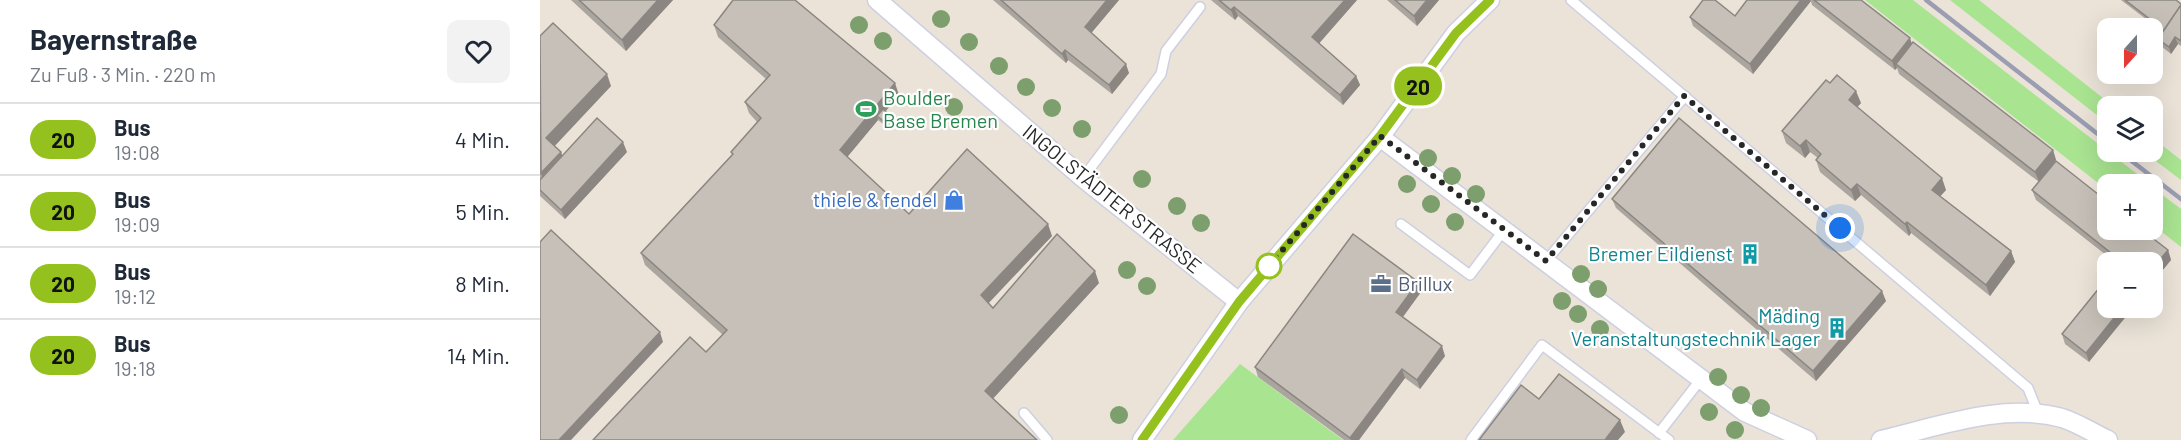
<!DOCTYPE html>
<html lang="de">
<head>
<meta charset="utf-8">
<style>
	:root { --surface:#fff; --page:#f2f2f3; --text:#1f2937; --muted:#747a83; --line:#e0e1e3 }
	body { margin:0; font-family:Barlow,sans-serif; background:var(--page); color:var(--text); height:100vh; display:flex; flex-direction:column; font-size:22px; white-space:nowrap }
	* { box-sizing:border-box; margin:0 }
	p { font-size:20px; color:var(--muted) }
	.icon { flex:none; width:33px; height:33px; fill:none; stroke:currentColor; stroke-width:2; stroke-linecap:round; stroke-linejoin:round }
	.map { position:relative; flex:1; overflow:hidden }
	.sheet { display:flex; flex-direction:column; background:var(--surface); width:540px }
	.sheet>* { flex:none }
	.badge { padding:0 12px; border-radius:20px; font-size:21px; line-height:39px }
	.needle { width:39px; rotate:201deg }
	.buttons { position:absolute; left:1557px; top:18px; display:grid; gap:12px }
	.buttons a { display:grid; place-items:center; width:66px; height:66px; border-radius:12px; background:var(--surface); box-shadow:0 6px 24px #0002; font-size:30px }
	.you { position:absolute; width:30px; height:30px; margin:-15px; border:4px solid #fff; border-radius:50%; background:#1a73e8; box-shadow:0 0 0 9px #1a73e833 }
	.map>.badge { position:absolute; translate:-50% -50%; box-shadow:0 0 0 3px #fff }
	.round { display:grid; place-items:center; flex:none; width:63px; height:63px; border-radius:12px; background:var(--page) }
	.summary { display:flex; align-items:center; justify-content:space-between; height:102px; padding:0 30px }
	h1 { font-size:28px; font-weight:700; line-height:45px }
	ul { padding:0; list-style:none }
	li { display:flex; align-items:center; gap:18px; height:72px; padding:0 30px; border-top:2px solid var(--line) }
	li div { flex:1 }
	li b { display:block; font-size:22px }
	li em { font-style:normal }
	li .badge { min-width:66px; font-weight:700; text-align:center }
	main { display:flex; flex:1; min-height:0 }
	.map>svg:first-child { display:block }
</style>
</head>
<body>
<main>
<section class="sheet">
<div class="summary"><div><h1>Bayernstraße</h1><p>Zu Fuß · 3 Min. · 220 m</p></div><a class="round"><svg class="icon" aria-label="heart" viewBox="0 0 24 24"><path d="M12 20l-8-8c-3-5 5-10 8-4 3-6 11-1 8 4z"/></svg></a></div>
<ul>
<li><span class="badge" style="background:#95c11f;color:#111">20</span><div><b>Bus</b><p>19:08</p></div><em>4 Min.</em></li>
<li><span class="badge" style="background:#95c11f;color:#111">20</span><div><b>Bus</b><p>19:09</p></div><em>5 Min.</em></li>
<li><span class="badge" style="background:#95c11f;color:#111">20</span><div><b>Bus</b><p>19:12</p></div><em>8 Min.</em></li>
<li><span class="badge" style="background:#95c11f;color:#111">20</span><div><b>Bus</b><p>19:18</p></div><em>14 Min.</em></li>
</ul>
</section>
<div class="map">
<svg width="1641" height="440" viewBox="0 0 1641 440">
	<rect width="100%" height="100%" fill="#ebe3d8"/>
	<g fill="#a9e491">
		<polygon points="1325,0 1373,0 1610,184 1568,184 1567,190"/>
		<polygon points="1410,0 1439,0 1573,106 1568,106 1567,123"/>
		<polygon points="1613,138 1641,160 1641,180 1604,152 1612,152"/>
		<polygon points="1612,187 1641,209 1641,247 1613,225"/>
		<polygon points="700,364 803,440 633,440"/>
	</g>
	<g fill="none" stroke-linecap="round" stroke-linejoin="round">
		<g stroke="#cdd0e1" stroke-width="12">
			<g id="service">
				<polyline points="1031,0 1488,388 1498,413"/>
				<polyline points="543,178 621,74 626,51 660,7"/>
				<polyline points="861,224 930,275 964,230"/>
				<polyline points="1006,261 1145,96"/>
				<polyline points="484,413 507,440"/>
				<polyline points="1119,433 1161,379"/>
				<polyline points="931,440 1002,345 1129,440"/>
			</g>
		</g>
		<g stroke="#cdd0e1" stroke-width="21">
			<g id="minor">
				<polyline points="337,0 543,178 699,302"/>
				<polyline points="840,137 1205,412 1267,440"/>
				<polyline points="602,440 699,302 840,137 916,33 950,0"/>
				<path d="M1341 440C1397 427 1464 402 1522 418 1538 423 1553 433 1568 440"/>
			</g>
		</g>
		<use href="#service" stroke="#fff" stroke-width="9"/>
		<use href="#minor" stroke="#fff" stroke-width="18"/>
		<g stroke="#9b9db3" stroke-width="4.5">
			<polyline points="1386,0 1568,142"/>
			<polyline points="1580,152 1641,199"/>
		</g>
	</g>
	<g fill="#7d9e6d">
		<circle cx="401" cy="19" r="9"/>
		<circle cx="319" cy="25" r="9"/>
		<circle cx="343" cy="41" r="9"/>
		<circle cx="429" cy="42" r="9"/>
		<circle cx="459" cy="66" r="9"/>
		<circle cx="486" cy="87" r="9"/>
		<circle cx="414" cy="107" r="9"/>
		<circle cx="512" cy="108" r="9"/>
		<circle cx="542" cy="129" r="9"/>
		<circle cx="888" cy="158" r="9"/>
		<circle cx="912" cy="176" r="9"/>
		<circle cx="602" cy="179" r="9"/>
		<circle cx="867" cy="184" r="9"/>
		<circle cx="936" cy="194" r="9"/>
		<circle cx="891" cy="204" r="9"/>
		<circle cx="637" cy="206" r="9"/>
		<circle cx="915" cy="222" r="9"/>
		<circle cx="661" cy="223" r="9"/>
		<circle cx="587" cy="270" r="9"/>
		<circle cx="1041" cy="274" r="9"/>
		<circle cx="607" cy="286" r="9"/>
		<circle cx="1058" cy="289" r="9"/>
		<circle cx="1022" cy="301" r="9"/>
		<circle cx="1038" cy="314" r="9"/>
		<circle cx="1060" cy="329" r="9"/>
		<circle cx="1178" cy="377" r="9"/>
		<circle cx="1201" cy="395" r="9"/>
		<circle cx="1221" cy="408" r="9"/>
		<circle cx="1169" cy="412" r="9"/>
		<circle cx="579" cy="415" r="9"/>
		<circle cx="1195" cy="430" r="9"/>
	</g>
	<g fill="#aaa59e">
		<polygon points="31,0 133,0 86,51"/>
		<polygon points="453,0 579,0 551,33 589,73 572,94 528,60 526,63"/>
		<polygon points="671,0 817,0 779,43 816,76 820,85 803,105 698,16 695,20"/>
		<polygon points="847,0 899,0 877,26"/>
		<polygon points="1207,0 1274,0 1372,43 1513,150 1516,160 1499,182 1359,74 1357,68 1355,70 1272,5 1271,1 1213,74 1153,26 1150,17 1195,16"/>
		<polygon points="1581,0 1636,0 1641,4 1641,46 1638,44 1631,54 1621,46 1618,39 1623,32"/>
		<polygon points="174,25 359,95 345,111 351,116 353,120 347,127 338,120 307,157 369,214 512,236 448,303 453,308 559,283 453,398 166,352 183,335 105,265 101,253 192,155 191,152 217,122 209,113 205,102 226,79 178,37"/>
		<polygon points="0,36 71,86 14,146 21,152 22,156 87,152 25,219 0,196"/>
		<polygon points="1290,83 1321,103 1317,107 1406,190 1400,196 1471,251 1475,262 1450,296 1371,233 1369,236 1321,195 1315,201 1280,172 1276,160 1278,158 1270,152 1265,158 1246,143 1242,131"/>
		<polygon points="1492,190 1628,250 1631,260 1612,283 1612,262 1575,262 1496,200"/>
		<polygon points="1072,199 1346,301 1276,381 1076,208"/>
		<polygon points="1568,277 1549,362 1525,344 1522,334"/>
		<polygon points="881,292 863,317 905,356 880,389 865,378 819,440 804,440 718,377 715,367"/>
	</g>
	<g fill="#8b8681">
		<polygon points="118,0 133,0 86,51 82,40"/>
		<polygon points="567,0 579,0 548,37 545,27"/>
		<polygon points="805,0 817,0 776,47 772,37"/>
		<polygon points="887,0 899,0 877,26 874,16"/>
		<polygon points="1261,0 1270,0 1271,1 1213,74 1210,64"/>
		<polygon points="694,7 698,16 695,20 691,10"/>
		<polygon points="1635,37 1638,44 1631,54 1629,47"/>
		<polygon points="1370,38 1373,47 1356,64 1357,68 1355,70 1352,61"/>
		<polygon points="525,50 528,60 526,63 522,54"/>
		<polygon points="586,64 589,73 572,94 569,85"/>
		<polygon points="67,74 71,86 11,150 6,138"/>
		<polygon points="816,76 820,85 803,105 800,95"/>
		<polygon points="355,83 359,95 340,118 337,116 338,120 304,161 300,150"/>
		<polygon points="1316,91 1321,103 1313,112 1309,100"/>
		<polygon points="351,116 353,120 347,127 346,123"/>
		<polygon points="1266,140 1270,152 1265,158 1260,146"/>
		<polygon points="83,142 87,152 25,219 21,210"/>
		<polygon points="1513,150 1516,160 1499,182 1495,172"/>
		<polygon points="21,152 25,163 5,185 1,173"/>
		<polygon points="1402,178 1406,190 1396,201 1392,190"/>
		<polygon points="1317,184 1321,195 1315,201 1311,190"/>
		<polygon points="1367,222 1371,233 1369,236 1365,224"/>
		<polygon points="508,224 512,236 445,307 441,295"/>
		<polygon points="1628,250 1631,260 1612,283 1612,269"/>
		<polygon points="1471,251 1475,262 1450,296 1446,285"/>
		<polygon points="555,271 559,283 450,402 445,391"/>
		<polygon points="878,282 881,292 859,322 856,312"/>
		<polygon points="1342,291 1346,301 1276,381 1273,371"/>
		<polygon points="1582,308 1593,308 1549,362 1546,353"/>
		<polygon points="120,332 123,342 31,440 19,440"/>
		<polygon points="902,346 905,356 880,389 877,380"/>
		<polygon points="862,369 865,378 819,440 811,440 810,438"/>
		<polygon points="1080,420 1085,432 1078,440 1065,440"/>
	</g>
	<g fill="#c6c0b8" stroke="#8b8681" stroke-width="1.5">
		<polygon points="39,0 118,0 82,40"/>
		<polygon points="193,0 255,0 355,83 300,150 369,214 427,149 508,224 441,295 453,308 517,234 555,271 445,391 497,440 53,440 150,337 166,352 187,330 101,253 193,154 191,152 221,118 205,102 230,75 174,25"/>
		<polygon points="461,0 567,0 545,27 586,64 569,85 525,50 522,54"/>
		<polygon points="679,0 805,0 772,37 816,76 800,95 694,7 691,10"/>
		<polygon points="855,0 887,0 874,16"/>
		<polygon points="1163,0 1175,0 1195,16 1207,0 1261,0 1210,64 1150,17"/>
		<polygon points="1274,0 1321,0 1370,38 1352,61"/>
		<polygon points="1585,0 1636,0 1641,4 1641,5 1624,30"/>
		<polygon points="1641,5 1641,41 1635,37 1629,47 1618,39"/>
		<polygon points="13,23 67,74 6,138 21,152 1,173 0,36"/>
		<polygon points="1373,42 1513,150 1495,172 1356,64"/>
		<polygon points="1297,75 1316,91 1309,100 1402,178 1392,190 1471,251 1446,285 1367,222 1365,224 1317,184 1311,190 1276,160 1281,154 1266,140 1260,146 1242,131 1286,80 1290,83"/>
		<polygon points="343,109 351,116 346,123 337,116"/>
		<polygon points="57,118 83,142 21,210 0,190 0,180"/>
		<polygon points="1139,118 1342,291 1273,371 1072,199"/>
		<polygon points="1516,161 1568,202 1568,230 1602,230 1628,250 1612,269 1612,262 1579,262 1581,261 1492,190"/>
		<polygon points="11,230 120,332 19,440 0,440 0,242"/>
		<polygon points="813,234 878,282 856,312 902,346 877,380 862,369 810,438 715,367"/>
		<polygon points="1568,277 1568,308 1582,308 1546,353 1522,334"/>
		<polygon points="1019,374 1080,420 1065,440 939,440 981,385 999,399"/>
	</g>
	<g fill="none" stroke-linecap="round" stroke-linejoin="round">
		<g stroke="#fff" stroke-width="14">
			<polyline id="line" points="602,440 699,302 840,136 916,33 950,0"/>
		</g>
		<use href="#line" stroke="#95c11f" stroke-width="9"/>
		<polyline stroke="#272727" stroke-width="6" stroke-dasharray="0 10.8" points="729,266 840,136 1006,261 1144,96 1300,228"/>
	</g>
	<defs>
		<g id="stadium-bare" transform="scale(1.62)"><path d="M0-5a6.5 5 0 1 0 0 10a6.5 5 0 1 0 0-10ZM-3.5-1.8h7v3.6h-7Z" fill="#2e9e5b" stroke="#fff" stroke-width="2.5" paint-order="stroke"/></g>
		<g id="shop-bare" transform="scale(1.62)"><path d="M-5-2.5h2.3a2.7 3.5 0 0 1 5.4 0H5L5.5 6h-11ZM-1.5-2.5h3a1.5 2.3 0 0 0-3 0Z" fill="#3f7fe0" stroke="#fff" stroke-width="2.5" paint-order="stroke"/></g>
		<g id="building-bare" transform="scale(1.62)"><path d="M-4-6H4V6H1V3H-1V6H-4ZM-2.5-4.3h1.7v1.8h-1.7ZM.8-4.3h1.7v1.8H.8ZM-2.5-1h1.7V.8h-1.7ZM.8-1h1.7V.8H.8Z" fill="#0f9aa8" stroke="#fff" stroke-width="2.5" paint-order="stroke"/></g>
		<g id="office-bare" transform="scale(1.62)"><path d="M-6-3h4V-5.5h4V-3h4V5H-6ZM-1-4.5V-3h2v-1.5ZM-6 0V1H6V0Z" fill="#5c6f8a" stroke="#fff" stroke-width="2.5" paint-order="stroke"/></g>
	</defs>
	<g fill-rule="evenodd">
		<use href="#stadium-bare" x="326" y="109"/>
		<use href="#shop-bare" x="414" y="200"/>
		<use href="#building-bare" x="1210" y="254"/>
		<use href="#office-bare" x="841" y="284"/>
		<use href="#building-bare" x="1297" y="328"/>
	</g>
	<circle fill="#fff" stroke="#95c11f" stroke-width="3" cx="729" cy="266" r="12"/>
	<g text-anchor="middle" stroke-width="4.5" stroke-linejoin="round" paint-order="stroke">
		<g font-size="20" fill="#27864d" stroke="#fff" text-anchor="start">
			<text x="343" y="105">Boulder<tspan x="343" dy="23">Base Bremen</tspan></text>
		</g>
		<g font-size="20" fill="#272727" stroke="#fff">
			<text transform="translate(572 199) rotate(39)" y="7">INGOLSTÄDTER STRASSE</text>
		</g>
		<g font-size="20" fill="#366cbe" stroke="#fff" text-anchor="end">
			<text x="397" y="207">thiele &amp; fendel</text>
		</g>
		<g font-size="20" fill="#0d838f" stroke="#fff" text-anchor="end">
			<text x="1193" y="261">Bremer Eildienst</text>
			<text x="1280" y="323">Mäding<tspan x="1280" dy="23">Veranstaltungstechnik Lager</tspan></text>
		</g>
		<g font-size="20" fill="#4e5e75" stroke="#fff" text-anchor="start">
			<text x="858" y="291">Brillux</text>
		</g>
	</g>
</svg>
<div class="buttons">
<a><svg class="needle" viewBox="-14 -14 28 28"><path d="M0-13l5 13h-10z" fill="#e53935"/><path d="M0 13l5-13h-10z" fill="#747a83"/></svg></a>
<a><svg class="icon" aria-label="layers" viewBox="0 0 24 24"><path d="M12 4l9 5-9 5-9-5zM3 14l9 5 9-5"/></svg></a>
<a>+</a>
<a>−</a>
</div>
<div class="you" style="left:1300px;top:228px"></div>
<b class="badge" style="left:878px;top:86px;background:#95c11f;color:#111">20</b>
</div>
</main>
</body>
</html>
